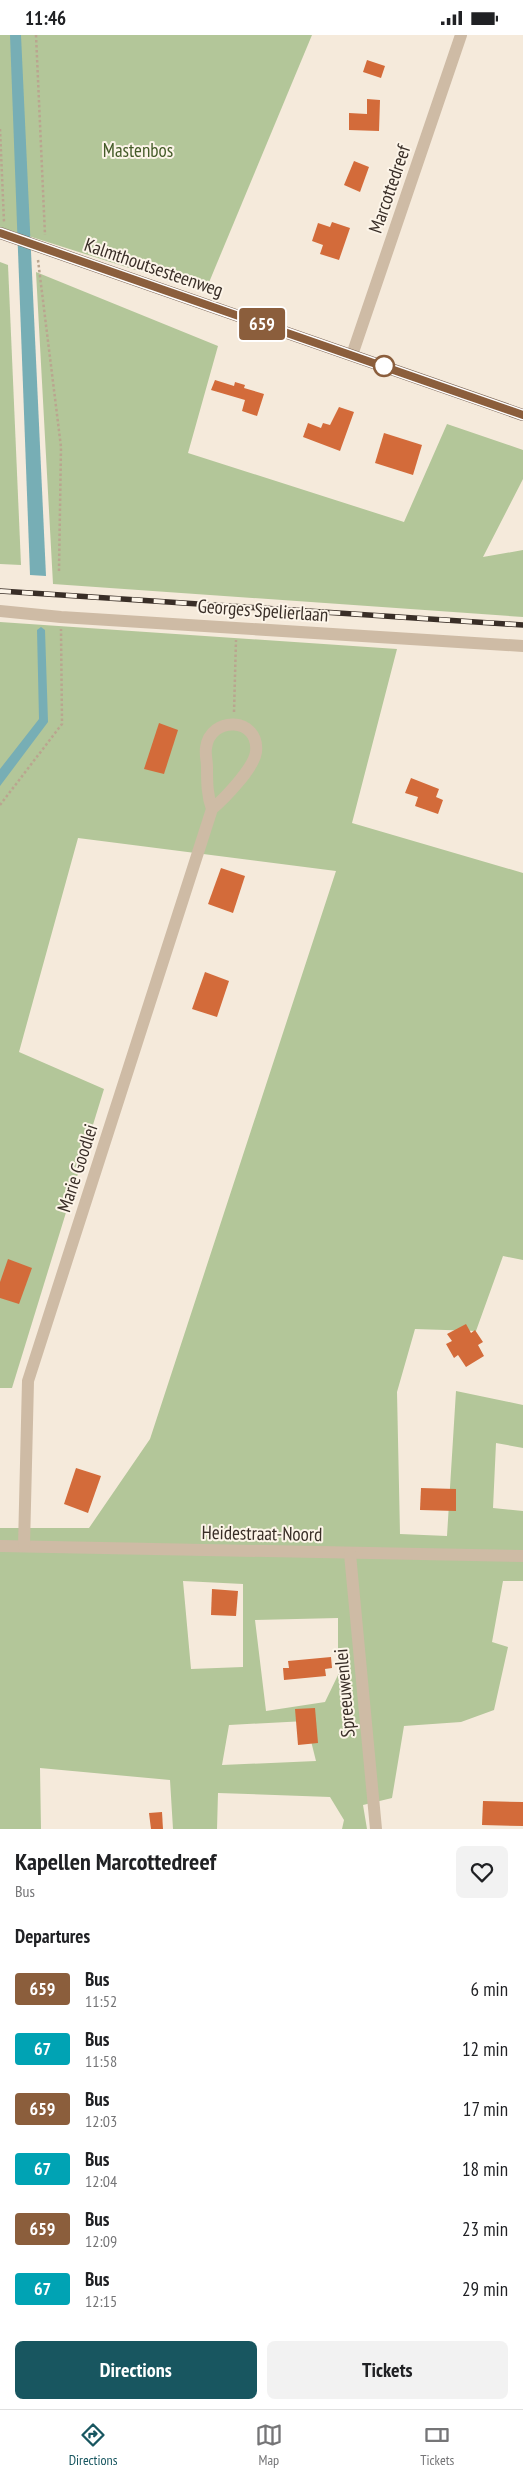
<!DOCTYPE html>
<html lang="en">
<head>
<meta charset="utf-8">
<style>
	:root { --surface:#fff; --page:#f2f2f2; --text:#202124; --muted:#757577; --line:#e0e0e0; --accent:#185660 }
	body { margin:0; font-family:"PT Sans Narrow",sans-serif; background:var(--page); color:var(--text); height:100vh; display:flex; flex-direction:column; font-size:19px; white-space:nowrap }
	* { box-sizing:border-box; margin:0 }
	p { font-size:16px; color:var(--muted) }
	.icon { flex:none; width:28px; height:28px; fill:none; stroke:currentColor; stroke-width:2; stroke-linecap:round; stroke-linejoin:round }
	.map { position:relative; height:1794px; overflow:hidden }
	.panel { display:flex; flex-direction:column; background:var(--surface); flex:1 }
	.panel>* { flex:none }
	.badge { padding:0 10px; border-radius:4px; font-size:18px; line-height:32px }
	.map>.badge { position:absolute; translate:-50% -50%; box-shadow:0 0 0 2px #fff }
	h2 { padding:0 15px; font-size:19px; line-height:45px }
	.round { display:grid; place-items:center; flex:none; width:52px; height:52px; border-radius:8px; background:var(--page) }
	.summary { display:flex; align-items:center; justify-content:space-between; height:85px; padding:0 15px }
	h1 { font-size:24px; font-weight:600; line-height:38px }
	.cta { display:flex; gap:10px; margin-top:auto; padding:10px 15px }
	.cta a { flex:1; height:58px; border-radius:8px; background:var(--accent); color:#fff; font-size:20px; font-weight:600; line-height:58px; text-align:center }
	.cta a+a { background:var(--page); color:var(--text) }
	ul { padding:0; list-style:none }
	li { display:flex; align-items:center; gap:15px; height:60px; padding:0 15px }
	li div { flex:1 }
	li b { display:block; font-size:19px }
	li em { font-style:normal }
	li .badge { min-width:55px; font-weight:700; text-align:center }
	.status { display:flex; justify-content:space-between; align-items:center; height:35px; padding:0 25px; background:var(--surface); direction:ltr }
	.status svg { height:14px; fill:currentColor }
	.dock { display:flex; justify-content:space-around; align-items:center; height:70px; border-top:1px solid var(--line); background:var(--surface); font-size:14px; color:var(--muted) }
	.dock a { display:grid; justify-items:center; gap:2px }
	.dock .active { color:var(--accent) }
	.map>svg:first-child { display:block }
</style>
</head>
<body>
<div class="status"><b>11:46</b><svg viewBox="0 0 49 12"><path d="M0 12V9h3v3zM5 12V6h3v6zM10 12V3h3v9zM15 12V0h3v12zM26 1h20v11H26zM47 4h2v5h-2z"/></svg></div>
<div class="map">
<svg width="523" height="1794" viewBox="0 0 523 1794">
	<rect width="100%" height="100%" fill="#f5eadb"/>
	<g fill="#b3c699" fill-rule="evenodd">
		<polygon points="0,0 312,0 205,257 0,192"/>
		<polygon points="0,227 8,230 21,530 0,529"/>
		<polygon points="36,237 218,311 188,418 404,487 447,389 523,415 523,444 483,522 523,515 523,582 53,549"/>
		<path d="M0 587 397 614 352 788 523 838V1225L503 1221 476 1296 415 1294 397 1357 400 1499 447 1501 456 1356 523 1370V1413L496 1408 493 1473 523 1476V1546H503L492 1607 508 1612 494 1675 461 1687 404 1691 392 1763 363 1770 367 1794H342L344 1785 330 1762 218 1758 217 1794H173L170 1745 40 1733 41 1794H0V1493H89L150 1404 336 836 78 803 19 1017 104 1054 12 1353H0ZM183 1546 243 1549V1632L191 1634ZM338 1583V1640L325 1667 266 1676 255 1585ZM306 1686 316 1726 222 1730 229 1690Z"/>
	</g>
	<g fill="#77aeb5">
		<polygon points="10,0 21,0 46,541 30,540"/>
		<polygon points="41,592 45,595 48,687 0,751 0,734 39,684 37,595"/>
	</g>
	<g fill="#d36b3a">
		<polygon points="367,25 385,31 381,43 363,37"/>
		<polygon points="367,64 380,65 379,96 349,95 349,78 367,79"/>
		<polygon points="354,126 369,132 360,157 344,150"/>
		<polygon points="332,187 350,193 339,225 320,219 323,210 312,206 318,188 330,192"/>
		<polygon points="215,345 234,351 235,347 245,350 244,353 264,359 257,381 242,376 245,365 211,355"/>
		<polygon points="339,372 354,377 340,416 303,402 308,388 321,393 323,388 330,390"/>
		<polygon points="384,398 422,410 413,440 375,428"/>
		<polygon points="159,688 178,695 164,739 144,734"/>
		<polygon points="411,743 439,754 436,762 443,765 438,779 415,771 418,762 405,758"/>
		<polygon points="221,833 245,841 233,878 208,869"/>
		<polygon points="205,937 229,946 217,982 192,974"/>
		<polygon points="8,1224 32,1233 19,1269 0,1263 0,1247"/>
		<polygon points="466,1289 471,1298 475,1295 483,1307 478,1310 484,1321 466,1332 458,1320 454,1323 446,1309 452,1306 447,1299"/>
		<polygon points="76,1433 101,1441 88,1478 64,1469"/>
		<polygon points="421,1453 456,1454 456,1476 420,1475"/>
		<polygon points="212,1554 238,1556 236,1581 211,1580"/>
		<polygon points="331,1622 332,1633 325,1634 326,1641 284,1645 283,1633 289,1633 288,1626"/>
		<polygon points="315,1673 318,1708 298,1710 295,1674"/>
		<polygon points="483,1766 523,1767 523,1791 482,1790"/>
		<polygon points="162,1777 163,1794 151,1794 149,1778"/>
	</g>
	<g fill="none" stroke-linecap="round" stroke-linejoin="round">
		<g stroke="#baa58f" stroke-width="2.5" stroke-dasharray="2.5 2.5" stroke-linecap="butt">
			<polyline points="36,0 45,200"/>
			<polyline points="0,94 4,187"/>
			<polyline points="38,225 61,412 59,536"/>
			<polyline points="234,677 236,605"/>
			<polyline points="0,770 62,689 61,594"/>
		</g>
		<g stroke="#cebba5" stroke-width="12">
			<polyline points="352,320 461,0"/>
			<polyline points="0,576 61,582 523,611"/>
			<polyline points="0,1511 523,1521"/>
			<path d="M24 1511 28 1346 212 774C224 764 254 733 256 717 260 682 210 680 206 713 205 719 207 726 207 732 207 747 207 760 212 774"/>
			<polyline points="350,1519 376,1794"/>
		</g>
		<polyline stroke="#7d6657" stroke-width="12" points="0,198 523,380"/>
		<g stroke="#392e27" stroke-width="5.5">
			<polyline id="rail" points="0,556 523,590"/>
		</g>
		<use href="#rail" stroke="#fcf4e8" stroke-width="4" stroke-dasharray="11" stroke-linecap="butt"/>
	</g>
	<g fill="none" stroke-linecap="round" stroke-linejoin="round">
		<g stroke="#fff" stroke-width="11">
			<polyline id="line" points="0,198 523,380"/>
		</g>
		<use href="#line" stroke="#8b5e3c" stroke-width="8"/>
	</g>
	<circle fill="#fff" stroke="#8b5e3c" stroke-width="2.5" cx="384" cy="331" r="10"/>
	<g text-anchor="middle" stroke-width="4" stroke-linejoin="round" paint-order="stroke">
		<g font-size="19" fill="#445b28" stroke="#fcf4e8">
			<text x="138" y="122">Mastenbos</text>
		</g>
		<g font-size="19" fill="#392e27" stroke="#fcf4e8">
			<text transform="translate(389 154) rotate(-71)" y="7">Marcottedreef</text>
			<text transform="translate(154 232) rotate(19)" y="7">Kalmthoutsesteenweg</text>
			<text transform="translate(263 575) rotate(4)" y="7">Georges Spelierlaan</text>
			<text transform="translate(77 1133) rotate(-72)" y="7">Marie Goodlei</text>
			<text transform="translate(262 1498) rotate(1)" y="7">Heidestraat-Noord</text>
			<text transform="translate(344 1658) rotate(-95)" y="7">Spreeuwenlei</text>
		</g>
	</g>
</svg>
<b class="badge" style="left:262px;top:289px;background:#8b5e3c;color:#fff">659</b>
</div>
<section class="panel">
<div class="summary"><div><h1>Kapellen Marcottedreef</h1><p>Bus</p></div><a class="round"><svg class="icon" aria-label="heart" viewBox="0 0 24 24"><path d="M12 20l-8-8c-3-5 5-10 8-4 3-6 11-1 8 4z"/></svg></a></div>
<h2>Departures</h2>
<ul>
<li><span class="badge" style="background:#8b5e3c;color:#fff">659</span><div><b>Bus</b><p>11:52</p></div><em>6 min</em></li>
<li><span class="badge" style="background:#00a3b4;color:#fff">67</span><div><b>Bus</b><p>11:58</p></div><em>12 min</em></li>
<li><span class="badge" style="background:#8b5e3c;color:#fff">659</span><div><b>Bus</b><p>12:03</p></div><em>17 min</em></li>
<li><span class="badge" style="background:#00a3b4;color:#fff">67</span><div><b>Bus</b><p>12:04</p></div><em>18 min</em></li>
<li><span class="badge" style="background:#8b5e3c;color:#fff">659</span><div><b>Bus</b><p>12:09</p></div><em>23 min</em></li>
<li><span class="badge" style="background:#00a3b4;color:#fff">67</span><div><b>Bus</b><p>12:15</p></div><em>29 min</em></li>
</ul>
<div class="cta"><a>Directions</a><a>Tickets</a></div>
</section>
<nav class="dock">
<a class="active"><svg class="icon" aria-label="directions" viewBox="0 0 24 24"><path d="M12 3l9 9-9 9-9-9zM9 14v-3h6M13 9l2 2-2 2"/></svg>Directions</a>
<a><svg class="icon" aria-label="map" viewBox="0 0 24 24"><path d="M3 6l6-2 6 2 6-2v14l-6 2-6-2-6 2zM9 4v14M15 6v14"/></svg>Map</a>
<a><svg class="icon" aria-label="tickets" viewBox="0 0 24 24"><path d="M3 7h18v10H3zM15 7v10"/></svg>Tickets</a>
</nav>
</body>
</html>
